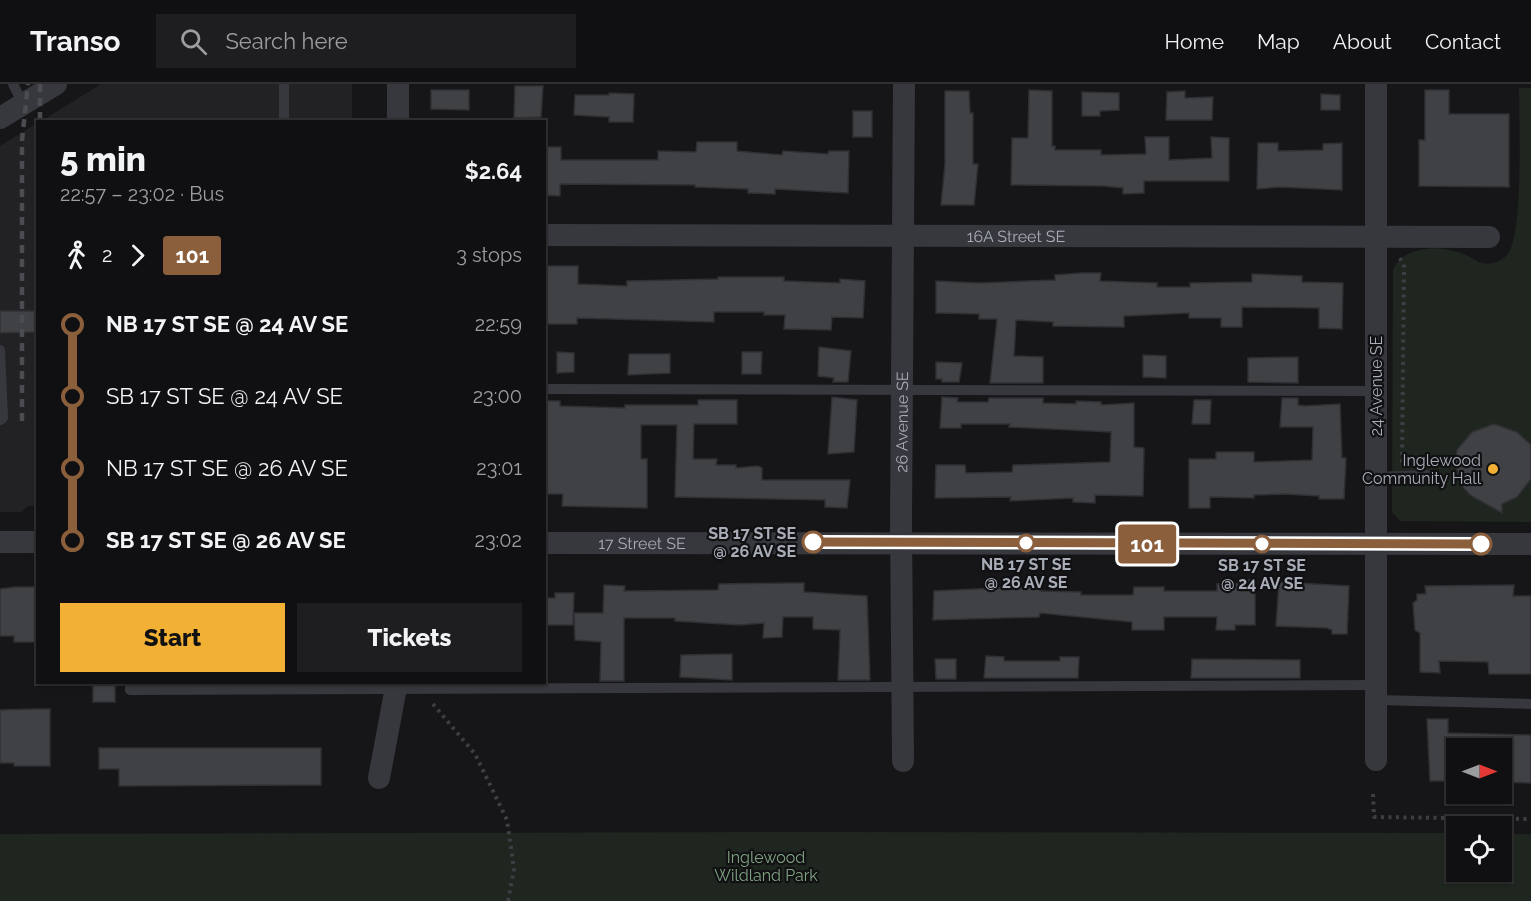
<!DOCTYPE html>
<html lang="en">
<head>
<meta charset="utf-8">
<style>
	:root { --surface:#101012; --page:#1e1e20; --text:#f1f3f6; --muted:#9c9d9f; --line:#303032; --accent:#f2b134 }
	body { margin:0; font-family:Raleway,sans-serif; background:var(--page); color:var(--text); height:100vh; display:flex; flex-direction:column; font-size:22px; white-space:nowrap }
	* { box-sizing:border-box; margin:0 }
	p { font-size:20px; color:var(--muted) }
	.icon { flex:none; width:33px; height:33px; fill:none; stroke:currentColor; stroke-width:2; stroke-linecap:round; stroke-linejoin:round }
	.map { position:relative; flex:1; overflow:hidden }
	.side { position:absolute; left:36px; top:36px; width:510px; height:564px; display:flex; flex-direction:column; background:var(--surface); border-radius:0px; box-shadow:0 2px 4px #0004,0 0 0 2px var(--line) }
	.side>* { flex:none }
	.badge { padding:0 12px; border-radius:4px; font-size:21px; line-height:39px }
	.needle { width:39px; rotate:90deg }
	.buttons { position:absolute; left:1446px; top:654px; display:grid; gap:12px }
	.buttons a { display:grid; place-items:center; width:66px; height:66px; border-radius:0px; background:var(--surface); box-shadow:0 2px 4px #0004,0 0 0 2px var(--line); font-size:30px }
	.map>.badge { position:absolute; translate:-50% -50%; box-shadow:0 0 0 3px #fff }
	.legs { display:flex; align-items:center; gap:9px; height:66px; padding:0 24px; font-size:20px }
	.legs p { margin-inline-start:auto }
	.summary { display:flex; align-items:center; justify-content:space-between; height:102px; padding:0 24px }
	h1 { font-size:33px; font-weight:800; line-height:45px }
	.action { display:flex; gap:12px; margin-top:auto; padding:12px 24px }
	.action a { flex:1; height:69px; border-radius:0px; background:var(--accent); color:#111; font-size:24px; font-weight:800; line-height:69px; text-align:center }
	.action a+a { background:var(--page); color:var(--text) }
	ul { padding:0 24px; list-style:none }
	li { display:flex; align-items:center; gap:21px; height:72px; font-size:22px }
	li i { display:grid; place-items:center; width:9px; height:100%; margin:0 8px; background:currentColor }
	li i::after { content:''; width:15px; height:15px; margin:-8px; border:4px solid; border-radius:50%; background:var(--surface) }
	li p { margin-inline-start:auto }
	li:first-child i { background:linear-gradient(#0000 50%,currentColor 0) }
	li:last-child i { background:linear-gradient(currentColor 50%,#0000 0) }
	header { display:flex; align-items:center; gap:36px; box-sizing:border-box; height:84px; padding:0 30px; background:var(--surface); border-bottom:2px solid var(--line) }
	header strong { font-size:28px }
	nav { display:flex; gap:33px; margin-inline-start:auto; font-size:21px }
	.search { width:420px; height:54px; background:var(--page); display:flex; align-items:center; gap:15px; box-sizing:border-box; padding:0 21px; border-radius:0px; color:var(--muted); font-size:22px }
	.map>svg:first-child { display:block }
</style>
</head>
<body>
<header>
<strong>Transo</strong>
<div class="search"><svg class="icon" aria-label="search" viewBox="0 0 24 24"><circle cx="10" cy="10" r="6"/><path d="M15 15l6 6"/></svg>Search here</div>
<nav><a>Home</a><a>Map</a><a>About</a><a>Contact</a></nav>
</header>
<div class="map">
<svg width="1531" height="817" viewBox="0 0 1531 817">
	<rect width="100%" height="100%" fill="#161618"/>
	<g fill="#222225">
		<polygon points="101,0 352,0 352,37 40,38"/>
		<polygon points="37,39 37,422 28,422 21,428 0,428 0,62"/>
	</g>
	<g fill="#1e261f">
		<path d="M1519 4H1531V438L1400 437 1392 428V422L1393 186C1404 160 1443 161 1466 171 1471 173 1477 178 1482 179 1492 181 1500 178 1507 171 1524 154 1519 33 1519 4Z"/>
		<polygon points="784,748 1456,749 1456,788 1502,788 1502,750 1531,750 1531,817 0,817 0,750"/>
	</g>
	<g fill="#404145" stroke="#303034" stroke-width="1.5">
		<polygon points="515,2 543,2 541,33 514,34"/>
		<polygon points="431,6 469,6 469,26 431,25"/>
		<polygon points="1029,6 1052,7 1052,62 1055,62 1055,66 1101,66 1101,71 1146,70 1145,53 1169,53 1169,76 1212,74 1211,53 1229,54 1229,97 1144,97 1144,109 1123,110 1123,104 1104,102 1011,101 1012,54 1028,54"/>
		<polygon points="1425,6 1449,6 1449,30 1509,30 1509,103 1419,102 1419,56 1425,56"/>
		<polygon points="945,7 969,7 970,29 973,29 973,80 978,80 974,121 941,121 945,80"/>
		<polygon points="1185,7 1185,14 1213,13 1212,36 1166,36 1167,8"/>
		<polygon points="1082,8 1119,9 1119,26 1100,27 1100,32 1082,32"/>
		<polygon points="609,9 634,10 633,38 609,38 609,33 574,31 575,11 609,11"/>
		<polygon points="1321,10 1340,11 1340,26 1321,26"/>
		<rect x="853" y="27" width="19" height="26"/>
		<polygon points="697,58 737,58 737,67 782,71 783,67 828,70 829,67 849,67 848,109 775,105 775,110 748,109 748,105 695,103 695,101 560,100 560,112 544,111 544,63 561,63 561,76 658,76 658,67 696,68"/>
		<polygon points="1258,59 1278,59 1278,67 1323,66 1323,60 1342,59 1342,106 1279,103 1257,105"/>
		<polygon points="545,182 578,182 578,200 627,202 627,197 718,195 718,193 784,193 784,197 840,199 840,195 865,197 863,234 832,233 831,246 784,245 785,231 764,231 764,228 714,228 714,238 577,234 577,240 545,240"/>
		<polygon points="1082,189 1101,189 1100,197 1157,199 1157,203 1190,203 1190,199 1252,198 1252,190 1302,192 1302,198 1343,199 1342,245 1319,244 1319,224 1242,223 1242,243 1221,243 1221,234 1189,234 1189,229 1124,232 1124,243 1053,242 1053,238 1016,236 1014,272 1043,273 1043,299 990,299 997,235 979,235 979,230 936,229 936,197 979,199 1055,196 1055,191"/>
		<polygon points="0,227 38,227 38,248 0,249"/>
		<polygon points="819,263 851,267 848,298 833,298 834,294 818,292"/>
		<polygon points="557,268 574,269 574,288 557,289"/>
		<polygon points="742,268 762,268 761,290 742,290"/>
		<polygon points="629,270 670,270 670,289 628,291"/>
		<polygon points="1143,271 1166,272 1166,294 1143,293"/>
		<polygon points="1298,273 1298,299 1248,298 1248,274"/>
		<polygon points="936,278 962,279 959,298 942,298 942,295 936,295"/>
		<polygon points="832,313 857,316 854,368 828,370"/>
		<polygon points="942,313 958,314 957,318 988,318 989,314 1043,314 1043,319 1076,320 1076,317 1101,318 1101,321 1134,319 1134,363 1144,364 1143,412 1095,411 1095,419 1073,418 1073,414 1010,417 1011,413 935,414 936,381 965,381 966,389 1012,388 1013,381 1110,378 1111,348 1009,343 1010,340 961,340 961,344 940,344"/>
		<polygon points="1282,314 1298,314 1298,321 1305,322 1340,320 1342,374 1346,374 1344,415 1319,415 1319,412 1285,410 1254,411 1254,414 1210,413 1210,424 1189,424 1189,375 1216,375 1216,368 1254,368 1254,378 1312,376 1313,343 1280,343"/>
		<polygon points="698,316 737,316 737,340 694,340 693,375 717,375 716,381 736,381 736,384 758,382 762,384 762,396 850,396 847,424 825,423 825,416 675,413 677,341 641,341 641,375 647,375 647,424 562,422 563,410 544,410 544,317 560,317 560,322 625,324 625,321 698,321"/>
		<polygon points="1194,316 1211,316 1210,340 1192,340"/>
		<polygon points="1494,340 1517,348 1531,361 1531,395 1517,413 1502,420 1502,429 1470,411 1461,401 1455,378 1457,366 1472,348"/>
		<polygon points="1239,495 1255,496 1255,541 1235,541 1235,546 1216,546 1217,533 1164,533 1164,546 1132,546 1132,538 1040,529 1039,533 933,536 934,507 1041,502 1041,507 1081,508 1081,511 1133,511 1134,503 1164,503 1164,507 1217,507 1217,500 1239,499"/>
		<polygon points="1279,498 1349,502 1347,550 1332,550 1332,546 1327,544 1276,542"/>
		<polygon points="788,499 804,499 804,508 867,512 870,596 838,596 840,546 813,545 813,533 783,533 782,553 763,554 764,539 739,541 675,537 675,534 624,534 624,597 600,597 601,558 575,556 574,529 603,529 604,501 625,502 624,507 718,506 719,500"/>
		<polygon points="1514,501 1513,512 1531,512 1531,590 1489,590 1488,578 1439,577 1440,589 1420,588 1420,549 1415,546 1413,519 1417,516 1417,510 1426,510 1425,502"/>
		<polygon points="15,503 38,503 38,558 14,558 14,552 0,552 0,505"/>
		<polygon points="555,509 574,509 573,541 544,541 544,514 555,514"/>
		<polygon points="732,570 732,596 680,593 681,571"/>
		<polygon points="986,572 1004,573 1004,577 1060,577 1060,573 1079,573 1078,594 984,594"/>
		<polygon points="935,575 956,575 956,595 936,595"/>
		<polygon points="1192,575 1300,576 1300,594 1191,594"/>
		<rect x="93" y="598" width="22" height="20"/>
		<polygon points="33,625 50,625 50,682 14,682 14,679 0,679 0,626"/>
		<polygon points="1427,635 1448,635 1448,649 1531,651 1531,699 1504,698 1504,664 1456,664 1456,697 1430,697"/>
		<polygon points="99,664 321,664 321,701 119,702 119,685 99,685"/>
	</g>
	<g fill="none" stroke-linecap="round" stroke-linejoin="round">
		<g stroke="#3d3f44" stroke-width="4" stroke-dasharray="3 4.5" stroke-linecap="butt">
			<polyline points="1400,174 1404,182 1402,380"/>
			<polyline points="433,620 475,670 507,736 514,785 508,817"/>
			<polyline points="1373,710 1374,733 1531,735"/>
		</g>
		<g stroke="#37383d" stroke-width="10">
			<polyline points="13,0 23,20"/>
			<polyline points="284,0 284,38"/>
			<polyline points="0,266 3,334 0,336"/>
			<polyline points="544,305 1376,307"/>
			<polyline points="1376,393 1427,391"/>
			<polyline points="130,598 130,606 1376,601"/>
			<polyline points="1377,616 1531,620"/>
		</g>
		<g stroke="#37383d" stroke-width="22">
			<polyline points="398,0 398,38"/>
			<polyline points="0,34 56,0"/>
			<path id="s1" d="M544 151 1489 153"/>
			<polyline points="0,458 38,458"/>
			<path id="s2" d="M544 459 1531 460"/>
			<polyline points="1376,676 1376,0"/>
			<path id="s3" d="M903 677 901 438 904 0"/>
			<polyline points="379,694 397,598"/>
		</g>
		<g stroke="#4a4c52" stroke-width="4.5" stroke-dasharray="8 6" stroke-linecap="butt">
			<polyline points="40,0 40,38"/>
			<polyline points="22,337 22,56 28,0"/>
		</g>
	</g>
	<g fill="none" stroke-linecap="round" stroke-linejoin="round">
		<g stroke="#fff" stroke-width="14">
			<polyline id="line-1" points="813,458 1481,460"/>
		</g>
		<use href="#line-1" stroke="#8b5e3c" stroke-width="9"/>
	</g>
	<circle fill="#f2b134" stroke="#111113" stroke-width="2" cx="1493" cy="385" r="6"/>
	<g fill="#fff" stroke="#8b5e3c" stroke-width="3">
		<circle cx="813" cy="458" r="10"/>
		<circle cx="1026" cy="459" r="8"/>
		<circle cx="1262" cy="460" r="8"/>
		<circle cx="1481" cy="460" r="10"/>
	</g>
	<g text-anchor="middle" stroke-width="4.5" stroke-linejoin="round" paint-order="stroke">
		<g font-size="16" fill="#a8adb8" stroke="#111113">
			<text dy="6" stroke="none"><textPath href="#s1" startOffset="472">16A Street SE</textPath></text>
			<text transform="translate(1376 302) rotate(-90)" y="6">24 Avenue SE</text>
			<text dy="6" stroke="none"><textPath href="#s3" startOffset="339">26 Avenue SE</textPath></text>
			<text dy="6" stroke="none"><textPath href="#s2" startOffset="98">17 Street SE</textPath></text>
		</g>
		<g font-size="16" fill="#a8adb8" stroke="#111113" text-anchor="end">
			<text x="1481" y="382">Inglewood<tspan x="1481" dy="18">Community Hall</tspan></text>
		</g>
		<g font-size="16" font-weight="bold" fill="#a8adb8" stroke="#111113">
			<text x="796" y="455" text-anchor="end">SB 17 ST SE<tspan x="796" dy="18">@ 26 AV SE</tspan></text>
			<text x="1026" y="486">NB 17 ST SE<tspan x="1026" dy="18">@ 26 AV SE</tspan></text>
			<text x="1262" y="487">SB 17 ST SE<tspan x="1262" dy="18">@ 24 AV SE</tspan></text>
		</g>
		<g font-size="16" fill="#7fa381" stroke="#111113">
			<text x="766" y="779">Inglewood<tspan x="766" dy="18">Wildland Park</tspan></text>
		</g>
	</g>
</svg>
<div class="buttons">
<a><svg class="needle" viewBox="-14 -14 28 28"><path d="M0-13l5 13h-10z" fill="#e53935"/><path d="M0 13l5-13h-10z" fill="#9c9d9f"/></svg></a>
<a><svg class="icon" aria-label="locate" viewBox="0 0 24 24"><circle cx="12" cy="12" r="6"/><path d="M12 2v4M12 18v4M2 12h4M18 12h4"/></svg></a>
</div>
<b class="badge" style="left:1147px;top:460px;background:#8b5e3c;color:#fff">101</b>
<section class="side">
<div class="summary"><div><h1>5 min</h1><p>22:57 – 23:02 · Bus</p></div><b>$2.64</b></div>
<div class="legs"><svg class="icon" aria-label="walk" viewBox="0 0 24 24"><circle cx="13" cy="4" r="2"/><path d="M13 8l-2 6 4 7M11 14l-3 7M7 12l3-4h3l4 4"/></svg>2<svg class="icon" aria-label="forward" viewBox="0 0 24 24"><path d="M9 5l7 7-7 7"/></svg><b class="badge" style="background:#8b5e3c;color:#fff">101</b><p>3 stops</p></div>
<ul>
<li><i style="color:#8b5e3c"></i><b>NB 17 ST SE @ 24 AV SE</b><p>22:59</p></li>
<li><i style="color:#8b5e3c"></i><span>SB 17 ST SE @ 24 AV SE</span><p>23:00</p></li>
<li><i style="color:#8b5e3c"></i><span>NB 17 ST SE @ 26 AV SE</span><p>23:01</p></li>
<li><i style="color:#8b5e3c"></i><b>SB 17 ST SE @ 26 AV SE</b><p>23:02</p></li>
</ul>
<div class="action"><a>Start</a><a>Tickets</a></div>
</section>
</div>
</body>
</html>
